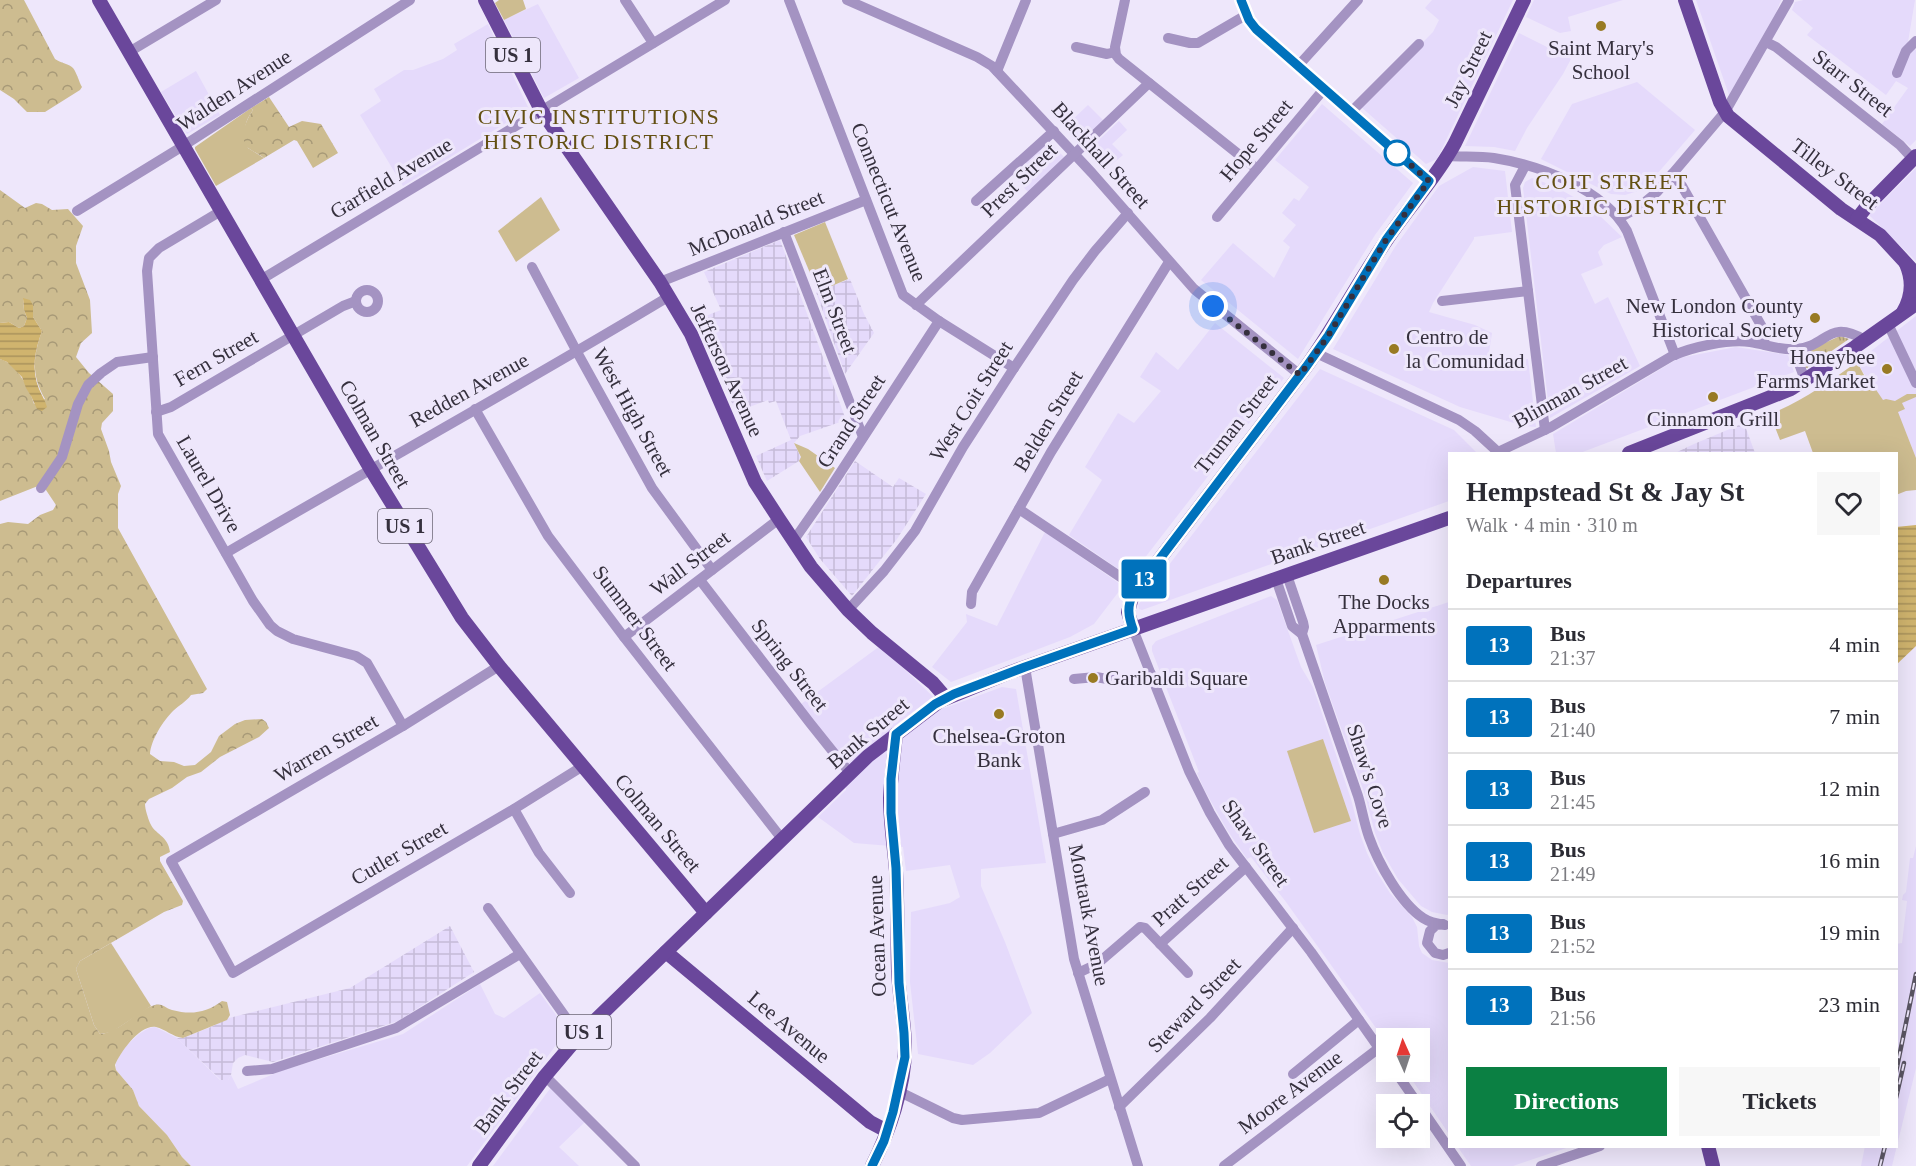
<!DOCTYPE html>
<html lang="en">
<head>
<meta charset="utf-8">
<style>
	:root { --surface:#fff; --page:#f7f7f7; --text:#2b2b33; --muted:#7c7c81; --line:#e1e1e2; --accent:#0b8043 }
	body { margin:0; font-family:Georgia,serif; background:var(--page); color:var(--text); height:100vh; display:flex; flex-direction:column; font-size:22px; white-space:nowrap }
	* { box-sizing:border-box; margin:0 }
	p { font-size:20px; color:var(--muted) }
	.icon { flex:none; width:33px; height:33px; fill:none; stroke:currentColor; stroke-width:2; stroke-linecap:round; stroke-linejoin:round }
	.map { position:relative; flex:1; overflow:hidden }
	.details { position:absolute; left:1448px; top:452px; width:450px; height:696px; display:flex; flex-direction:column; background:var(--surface); border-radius:0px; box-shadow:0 6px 24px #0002 }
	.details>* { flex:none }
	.badge { padding:0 12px; border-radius:4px; font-size:21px; line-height:39px }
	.needle { width:39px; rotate:357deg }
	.controls { position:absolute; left:1376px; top:1028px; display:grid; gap:12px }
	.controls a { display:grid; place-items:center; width:54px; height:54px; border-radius:0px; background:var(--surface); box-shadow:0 6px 24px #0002; font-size:30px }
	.you { position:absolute; width:30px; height:30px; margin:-15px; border:4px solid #fff; border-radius:50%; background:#1a73e8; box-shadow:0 0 0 9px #1a73e833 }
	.map>.badge { position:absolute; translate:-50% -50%; box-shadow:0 0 0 3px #fff }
	h2 { padding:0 18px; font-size:22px; line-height:54px }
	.round { display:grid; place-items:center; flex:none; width:63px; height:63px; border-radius:0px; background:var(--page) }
	.summary { display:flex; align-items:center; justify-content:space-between; height:102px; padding:0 18px }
	h1 { font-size:28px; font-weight:700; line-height:45px }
	.primary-button { display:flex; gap:12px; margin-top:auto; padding:12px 18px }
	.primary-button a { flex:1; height:69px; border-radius:0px; background:var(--accent); color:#fff; font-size:24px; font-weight:700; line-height:69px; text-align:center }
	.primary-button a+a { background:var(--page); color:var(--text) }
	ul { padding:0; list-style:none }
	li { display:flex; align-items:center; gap:18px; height:72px; padding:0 18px; border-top:2px solid var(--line) }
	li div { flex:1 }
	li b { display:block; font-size:22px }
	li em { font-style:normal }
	li .badge { min-width:66px; font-weight:700; text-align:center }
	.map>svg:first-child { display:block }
</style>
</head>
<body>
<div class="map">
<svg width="1916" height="1166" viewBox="0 0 1916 1166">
	<defs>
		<pattern id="industrial-grid" width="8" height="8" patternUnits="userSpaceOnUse" patternTransform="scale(1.5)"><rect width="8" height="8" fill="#e5dafb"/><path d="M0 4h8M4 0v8" fill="none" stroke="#c5bbd8"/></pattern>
		<pattern id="forest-crowns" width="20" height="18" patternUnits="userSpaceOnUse" patternTransform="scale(1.5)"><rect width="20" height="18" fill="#cdbc90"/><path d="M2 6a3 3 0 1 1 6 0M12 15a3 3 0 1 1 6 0" fill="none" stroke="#a79977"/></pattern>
		<pattern id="park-tufts" width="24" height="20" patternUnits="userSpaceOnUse" patternTransform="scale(1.5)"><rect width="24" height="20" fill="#cdbc90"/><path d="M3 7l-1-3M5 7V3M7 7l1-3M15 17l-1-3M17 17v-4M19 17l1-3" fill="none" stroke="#a79977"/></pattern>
		<pattern id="water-rules" width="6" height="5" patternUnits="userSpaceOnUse" patternTransform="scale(1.5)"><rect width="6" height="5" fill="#d0b46e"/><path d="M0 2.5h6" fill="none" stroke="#aa935c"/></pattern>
	</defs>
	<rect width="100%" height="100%" fill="#eee7fb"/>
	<g fill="#e5dafb">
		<polygon points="1432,0 1513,0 1437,159 1426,164 1360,106 1433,32 1439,20 1425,8"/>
		<polygon points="1534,0 1623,0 1568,17 1571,31 1560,33 1526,17"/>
		<polygon points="1696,0 1781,0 1776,13 1729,95"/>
		<polygon points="1803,0 1915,0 1908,42 1916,50 1916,140 1910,146 1882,124 1908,88 1896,81 1886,95 1807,35 1813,28 1792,10 1795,2"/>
		<polygon points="538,4 579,78 544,98 504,20"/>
		<polygon points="488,24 529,109 403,186 360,115 381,101 374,89 404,70 413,70 443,59 457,50 454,44"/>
		<polygon points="1519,33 1571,59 1563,74 1527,128 1515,151 1494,147 1465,146"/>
		<polygon points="196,71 220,115 187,134 161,92"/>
		<polygon points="1637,82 1695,130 1644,189 1625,195 1611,194 1541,159 1572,104"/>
		<polygon points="1322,104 1413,183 1375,235 1298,359 1201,280 1233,243 1274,278 1290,247 1283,241 1296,225 1282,213 1294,198 1299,201 1309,187 1275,160"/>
		<polygon points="1088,105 1103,120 1081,141 1066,126"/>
		<polygon points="1119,121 1127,130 1112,144 1123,155 1105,170 1088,150"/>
		<polygon points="1048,140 1064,157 1028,192 1011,174"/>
		<polygon points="1473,167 1505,171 1512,232 1474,237 1474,239 1433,303 1429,312 1475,325 1492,333 1488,359 1528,359 1536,427 1524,426 1460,407 1333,349 1395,247 1439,186"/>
		<polygon points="1916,168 1916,261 1869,215"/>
		<polygon points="1532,178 1554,186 1579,200 1599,215 1622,237 1604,245 1598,252 1603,265 1581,274 1595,304 1608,297 1640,366 1550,418 1523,188 1525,182"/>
		<polygon points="1916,316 1916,458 1905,430 1882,404 1857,362"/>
		<polygon points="1215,323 1284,378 1130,577 1069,535 1102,480 1085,467 1118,413 1134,423 1161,391 1140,377 1156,352 1178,370"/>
		<polygon points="1736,347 1788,355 1794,372 1580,453 1556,453 1553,434 1679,358"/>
		<polygon points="1320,369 1454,430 1477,453 1449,453 1449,501 1142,610 1139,609 1138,605"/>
		<polygon points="1045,532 1123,586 1094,624 1070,637 951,682 932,667 967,622 966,614 997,626"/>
		<polygon points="1271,596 1277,600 1301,667 1313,687 1351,799 1360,834 1367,853 1376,871 1390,893 1412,917 1417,927 1419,946 1422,953 1432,960 1449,963 1449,1134 1406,1071 1419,1071 1419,1038 1386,1038 1386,1042 1286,902 1251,857 1247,859 1227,830 1204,789 1197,773 1199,772 1152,651 1152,646 1156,641"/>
		<polygon points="1449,602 1449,914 1447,915 1432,912 1421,906 1398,879 1383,853 1375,833 1365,795 1325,683 1316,645"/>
		<polygon points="880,646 945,708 1002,687 1016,689 1046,863 981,869 981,886 1005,942 1032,1013 990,1053 973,1065 918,1054 910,982 911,912 950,903 960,897 950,865 906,871 903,847 854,843 818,817 846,790 846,761 801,704"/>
		<polygon points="1916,846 1916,1068 1892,1166 1861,1166 1865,1146 1896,1146 1896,944 1902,943 1907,901 1902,900 1903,895 1906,892 1910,858 1913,858"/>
		<polygon points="480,984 495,1014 504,1018 540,993 569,1033 556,1045 467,1166 191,1166 182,1157 167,1135 139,1106 133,1090 116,1070 116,1062 125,1047 139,1034 149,1028 155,1027 177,1038 220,1080 228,1080 231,1075 238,1089 283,1070 403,1034"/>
		<polygon points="552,1086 586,1121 559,1147 579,1166 493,1166"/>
		<polygon points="1457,1146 1572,1146 1513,1166 1471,1166"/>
	</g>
	<g fill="url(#industrial-grid)">
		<polygon points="780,240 846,420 800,436 794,443 801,458 799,461 767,481 756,456 791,440 776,401 769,403 768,400 736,412 695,320 721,310 704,272"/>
		<polygon points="850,279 864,314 874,333 845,374 816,292"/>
		<polygon points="1744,423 1755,453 1675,453 1694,444"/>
		<polygon points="855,461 893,487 899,478 926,494 897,539 852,596 820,559 806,537"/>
		<polygon points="450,926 474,972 398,1021 273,1062 245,1055 238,1058 233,1063 231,1075 228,1080 221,1080 177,1038 183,1038 211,1027 229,1018 350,988"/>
	</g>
	<g fill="#cdbc90">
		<polygon points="499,0 523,0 526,9 504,20 495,3"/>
		<path d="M251 108 253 110C243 124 244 131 248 148L264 158 216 186 195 149V147Z"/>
		<polygon points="541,197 560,230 516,262 498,231"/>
		<polygon points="825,222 848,279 818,292 794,235"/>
		<path d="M1857 362 1864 375H1866L1883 400 1886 399 1895 401 1907 394H1916V397L1902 403 1905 409 1898 412 1916 458V490L1906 491 1896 495V453H1813L1805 431 1780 440 1773 422 1775 421 1773 413C1804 400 1830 381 1857 362Z"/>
		<polygon points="794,443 808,449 835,468 820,492 799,461 801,457"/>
		<polygon points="1323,739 1351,821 1314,833 1287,751"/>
		<polygon points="111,943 151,1006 112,1032 100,1034 94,1025 76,969 80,961"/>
	</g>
	<g fill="url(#forest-crowns)">
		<path d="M0 0H24L55 59C60 63 70 64 73 68 77 73 79 82 82 87L80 90 45 112H27L14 99 0 90Z"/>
		<path d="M269 97 289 127 302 121 321 124 338 153 313 168 297 141 294 140 264 158C259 154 251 151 247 147 239 136 246 120 253 110L251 108Z"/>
		<path d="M0 190 25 208 36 203 42 204 52 210 68 209 83 226 76 246V263L90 300 92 333 81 343 76 357 89 373 113 394V411L102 423 101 429 109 451 111 462 121 486 118 494V528L207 689 203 693 191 695C186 702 179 705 173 711 163 721 151 740 150 754L160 761 174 762 184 766 195 765 211 752 219 736 235 724 245 720 262 719 266 722 269 728 259 737 220 757 201 772 187 777 172 788 149 799 145 804C145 809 148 818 150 823 155 835 168 835 170 852L160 857V861L183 901 182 905 164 912 80 961 76 969 94 1025 100 1034C121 1032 135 1011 155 1005 162 1003 165 1008 172 1010 191 1015 206 1013 222 1001L227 1002 230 1015 227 1020 183 1038C173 1037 165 1029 156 1027 140 1024 120 1053 115 1065L116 1070 133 1090 139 1106 167 1135 182 1157 191 1166H0V524L8 522 28 524 40 515 53 510 56 505 44 487 38 486 0 501V359C16 363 30 389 34 404L45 399C31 375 33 356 42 331L33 317V305L23 299 24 310 27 318 24 326 19 328 9 322 0 323Z"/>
	</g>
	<polygon fill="url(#park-tufts)" points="1840,336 1849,339 1807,368 1805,368 1800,354"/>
	<g fill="url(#water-rules)">
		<path d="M23 298 30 300 33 305V317L42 331C35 350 31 369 39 389 42 396 45 400 47 407L42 411 37 409 31 396 26 388 22 377 7 362 0 359V323L9 322 19 328 24 326 27 318 24 310Z"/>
		<polygon points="1916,525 1916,646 1896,665 1896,527"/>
	</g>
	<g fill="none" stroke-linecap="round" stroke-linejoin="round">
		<g stroke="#a493c2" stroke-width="10">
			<polyline points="625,0 653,43"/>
			<polyline points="789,0 903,295 939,321 1014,368"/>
			<polyline points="847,0 977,57 992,66 1092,173 1194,289 1300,375"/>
			<polyline points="1125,0 1115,47 1116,55 1119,59 1257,169"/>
			<polyline points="1241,0 1246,15 1256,29 1429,181"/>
			<polyline points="1168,38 1190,43 1198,43 1246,15"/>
			<polyline points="1766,42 1776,47 1900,145 1913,159"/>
			<polyline points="1076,47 1107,54 1115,52"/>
			<polyline points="129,52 216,0"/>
			<polyline points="1298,66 1358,0"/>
			<polyline points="997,71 1026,0"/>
			<polyline points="1897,73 1906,51 1916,41"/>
			<polyline points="1351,112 1419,44"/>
			<path d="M1448 156C1463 157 1479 156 1494 158 1539 165 1604 189 1627 231L1675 355"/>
			<polyline points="1525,166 1515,185 1545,430"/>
			<polyline points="1672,174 1682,186 1762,327 1765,345"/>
			<polyline points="976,201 1054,131"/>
			<polyline points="77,211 183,146 410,0"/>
			<polyline points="221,211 159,248 149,258 147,271 158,434 253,601 270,625 277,631 293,639 356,656 367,663 403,726"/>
			<polyline points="1217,217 1324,89"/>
			<polyline points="1619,218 1639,207 1657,192 1725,112 1789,0"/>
			<polyline points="784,232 863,437"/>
			<polyline points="532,267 577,352 652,488 712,570"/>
			<polyline points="262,279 725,0"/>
			<polyline points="660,282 866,200"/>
			<circle cx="367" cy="301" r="11"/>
			<polyline points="1442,301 1528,291"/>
			<polyline points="916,305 1149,83"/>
			<polyline points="1888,324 1916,383"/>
			<polyline points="1794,350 1805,380"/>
			<polyline points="1316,353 1459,420 1475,431 1499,453"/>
			<polyline points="475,409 548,536 624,637 782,839"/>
			<polyline points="156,412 171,407 343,306 356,301"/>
			<path d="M1498 452 1551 427 1672 356C1692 347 1728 339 1750 342 1765 344 1781 351 1796 349 1828 347 1827 318 1865 340"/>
			<polyline points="41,488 62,457 78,404 88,385 101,373 117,362 153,357"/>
			<polyline points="1019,509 1137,588"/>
			<polyline points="794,540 829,490 939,321"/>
			<path d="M226 553C373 467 522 385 668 297"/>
			<path d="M1287 575 1303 622 1304 627 1302 634 1358 796C1362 809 1364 823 1369 837 1378 862 1400 903 1423 918 1429 922 1438 924 1445 925"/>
			<polyline points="1276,579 1292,626 1302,634"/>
			<polyline points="700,580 810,723 850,773"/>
			<polyline points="971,604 972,592 1051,452 1169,262"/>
			<polyline points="848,610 884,571 915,531 963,447 1014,368 1073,280 1095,251 1128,213"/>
			<polyline points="1133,629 1189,771 1210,813 1229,845 1311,952 1386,1058"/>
			<polyline points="624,637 779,519"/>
			<polyline points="499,666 403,726 171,861 233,973 514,809 583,766"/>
			<polyline points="1025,667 1074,959 1138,1166"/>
			<polyline points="1074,679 1096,677 1124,682 1151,674"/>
			<polyline points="514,809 539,853 570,893"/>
			<polyline points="1053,834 1102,820 1145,792"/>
			<polyline points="488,908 579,1036"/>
			<polyline points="1443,924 1436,925 1430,931 1427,943 1435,953 1443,955 1449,953"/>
			<polyline points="1160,944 1246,867"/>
			<polyline points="1078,973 1097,964 1140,927 1145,928 1188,973"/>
			<polyline points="247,1071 272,1069 396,1028 520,954"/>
			<polyline points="1395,1071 1418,1104"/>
			<polyline points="1293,1074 1359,1020"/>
			<polyline points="545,1076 635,1166"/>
			<polyline points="898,1091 953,1118 962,1120 1039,1113 1110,1079"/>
			<polyline points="1419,1105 1461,1166"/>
			<polyline points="1119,1107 1210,1018 1293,928"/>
			<polyline points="1224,1166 1379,1048"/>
			<polyline points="1541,1166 1600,1146"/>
		</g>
		<g stroke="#6a479b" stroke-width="14">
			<polyline points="99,0 370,468 462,618 499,666 706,913"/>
			<polyline points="485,0 541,110 660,282 691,334 755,482 779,519 811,567 848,610 872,633 933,683 946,698"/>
			<polyline points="1685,0 1720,102 1728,116 1841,209 1880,235 1916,274"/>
			<polyline points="1857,219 1867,206 1916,156"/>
			<path d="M1903 312C1912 297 1913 280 1906 264"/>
			<polyline points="1629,453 1791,389 1855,347 1916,304"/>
			<path d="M1133 629 1128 612 1133 594 1306 367C1336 325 1359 280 1388 238 1409 206 1437 177 1455 143L1524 0"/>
			<polyline points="666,952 870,1122 887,1131"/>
			<polyline points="1708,1146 1713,1166"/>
			<polyline points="479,1166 545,1076 579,1036 868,756 940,701 1011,672 1449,518"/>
			<path d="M872 1166C889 1132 905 1087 905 1048 905 1022 899 997 898 971 897 938 898 904 896 871 894 847 890 822 890 798 891 777 894 756 896 734"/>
		</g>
		<g stroke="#5a5563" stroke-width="4.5">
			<g id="rail">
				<polyline points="1896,1072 1916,974"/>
				<polyline points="1896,1098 1904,1063"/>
				<polyline points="1880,1166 1885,1146"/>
			</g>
		</g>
		<use href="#rail" stroke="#eee7fb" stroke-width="2" stroke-dasharray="7" stroke-linecap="butt"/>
	</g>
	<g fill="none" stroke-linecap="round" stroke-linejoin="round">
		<g stroke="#fff" stroke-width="14">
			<path id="line" d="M872 1166 884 1141 893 1112 905 1057 904 1033 899 983 896 868 891 813V779L896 734 935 704 954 694 1025 667 1133 629C1128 616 1127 606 1133 594L1306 367 1328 336 1386 240 1429 181 1256 29 1249 20 1241 0"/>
		</g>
		<use href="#line" stroke="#0072bc" stroke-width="9"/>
		<polyline stroke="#35303d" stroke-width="6" stroke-dasharray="0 10.8" points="1213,306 1300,375 1328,336 1386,240 1429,181 1397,153"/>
	</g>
	<g fill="#987a23" stroke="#eee7fb" stroke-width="2">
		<circle cx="1601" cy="26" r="6"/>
		<circle cx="1815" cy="318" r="6"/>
		<circle cx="1394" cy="349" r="6"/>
		<circle cx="1887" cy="369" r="6"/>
		<circle cx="1713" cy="397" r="6"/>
		<circle cx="1384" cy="580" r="6"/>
		<circle cx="1093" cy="678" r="6"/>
		<circle cx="999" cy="714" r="6"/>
	</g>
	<circle fill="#fff" stroke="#0072bc" stroke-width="3" cx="1397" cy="153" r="12"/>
	<g text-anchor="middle" stroke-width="6" stroke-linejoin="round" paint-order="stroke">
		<g fill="#eee7fb" stroke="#6c6776" stroke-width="1.5">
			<rect x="486" y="38" width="54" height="34" rx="4.5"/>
			<rect x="378" y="509" width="54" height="34" rx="4.5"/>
			<rect x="557" y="1015" width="54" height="34" rx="4.5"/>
		</g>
		<g font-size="20" font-weight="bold" fill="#35303d">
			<text x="513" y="62">US 1</text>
			<text x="405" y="533">US 1</text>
			<text x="584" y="1039">US 1</text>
		</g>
		<g font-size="21" fill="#35303d" stroke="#eee7fb">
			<text x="1601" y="55">Saint Mary's<tspan x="1601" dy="24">School</tspan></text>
			<text x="1803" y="313" text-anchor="end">New London County<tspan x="1803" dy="24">Historical Society</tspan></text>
			<text x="1406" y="344" text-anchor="start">Centro de<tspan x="1406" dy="24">la Comunidad</tspan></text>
			<text x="1875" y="364" text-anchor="end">Honeybee<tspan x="1875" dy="24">Farms Market</tspan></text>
			<text x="1713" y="426">Cinnamon Grill</text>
			<text x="1384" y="609">The Docks<tspan x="1384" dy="24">Apparments</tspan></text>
			<text x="1105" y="685" text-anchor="start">Garibaldi Square</text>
			<text x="999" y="743">Chelsea-Groton<tspan x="999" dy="24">Bank</tspan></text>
		</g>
		<g font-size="21" fill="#35303d" stroke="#eee7fb">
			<text transform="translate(1468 69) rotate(-64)" y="7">Jay Street</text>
			<text transform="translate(1853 83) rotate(38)" y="7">Starr Street</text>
			<text transform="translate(234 90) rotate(-33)" y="7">Walden Avenue</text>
			<text transform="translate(1256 140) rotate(-50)" y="7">Hope Street</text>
			<text transform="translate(1101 155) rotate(48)" y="7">Blackhall Street</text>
			<text transform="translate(1835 174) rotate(37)" y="7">Tilley Street</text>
			<text transform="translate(391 178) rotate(-31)" y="7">Garfield Avenue</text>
			<text transform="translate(1019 180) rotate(-44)" y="7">Prest Street</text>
			<text transform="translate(889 202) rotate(68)" y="7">Connecticut Avenue</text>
			<text transform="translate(756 223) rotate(-22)" y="7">McDonald Street</text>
			<text transform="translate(835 311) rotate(69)" y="7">Elm Street</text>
			<text transform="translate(216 358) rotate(-30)" y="7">Fern Street</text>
			<text transform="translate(727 370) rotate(65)" y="7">Jefferson Avenue</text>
			<text transform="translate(469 390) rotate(-29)" y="7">Redden Avenue</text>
			<text transform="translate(1570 392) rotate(-29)" y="7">Blinman Street</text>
			<text transform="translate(971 401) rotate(-58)" y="7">West Coit Street</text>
			<text transform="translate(633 412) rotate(61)" y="7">West High Street</text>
			<text transform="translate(851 421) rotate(-57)" y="7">Grand Street</text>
			<text transform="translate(1048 421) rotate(-59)" y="7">Belden Street</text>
			<text transform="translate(1236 424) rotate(-52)" y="7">Truman Street</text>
			<text transform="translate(375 434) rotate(60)" y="7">Colman Street</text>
			<text transform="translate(209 484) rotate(60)" y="7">Laurel Drive</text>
			<text transform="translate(1318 542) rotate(-19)" y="7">Bank Street</text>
			<text transform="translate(690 563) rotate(-37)" y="7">Wall Street</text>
			<text transform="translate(635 618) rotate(53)" y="7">Summer Street</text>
			<text transform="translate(790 665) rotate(52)" y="7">Spring Street</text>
			<text transform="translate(868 733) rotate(-40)" y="7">Bank Street</text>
			<text transform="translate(326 748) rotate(-30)" y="7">Warren Street</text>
			<text transform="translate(1370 776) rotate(72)" y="7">Shaw's Cove</text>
			<text transform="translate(658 823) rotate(50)" y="7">Colman Street</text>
			<text transform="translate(1256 843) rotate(55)" y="7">Shaw Street</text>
			<text transform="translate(399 853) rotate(-30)" y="7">Cutler Street</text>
			<text transform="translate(1190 891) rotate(-42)" y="7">Pratt Street</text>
			<text transform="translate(1089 915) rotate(79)" y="7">Montauk Avenue</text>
			<text transform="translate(877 936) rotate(-92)" y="7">Ocean Avenue</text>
			<text transform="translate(1194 1005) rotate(-46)" y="7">Steward Street</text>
			<text transform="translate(789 1027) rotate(40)" y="7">Lee Avenue</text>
			<text transform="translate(508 1092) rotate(-53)" y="7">Bank Street</text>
			<text transform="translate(1290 1092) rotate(-37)" y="7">Moore Avenue</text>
		</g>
		<g font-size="22" letter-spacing="1.5" fill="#634f12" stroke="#eee7fb">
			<text x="599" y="124">CIVIC INSTITUTIONS<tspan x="599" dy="25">HISTORIC DISTRICT</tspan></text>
			<text x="1612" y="189">COIT STREET<tspan x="1612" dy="25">HISTORIC DISTRICT</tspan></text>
		</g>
	</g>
</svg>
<div class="controls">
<a><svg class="needle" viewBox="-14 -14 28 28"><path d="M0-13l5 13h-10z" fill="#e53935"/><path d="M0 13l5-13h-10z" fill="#7c7c81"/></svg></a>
<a><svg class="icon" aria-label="locate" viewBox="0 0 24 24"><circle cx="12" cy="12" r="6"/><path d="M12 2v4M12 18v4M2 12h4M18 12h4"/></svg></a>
</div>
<div class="you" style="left:1213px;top:306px"></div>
<b class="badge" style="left:1144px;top:579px;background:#0072bc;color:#fff">13</b>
<section class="details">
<div class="summary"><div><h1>Hempstead St &amp; Jay St</h1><p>Walk · 4 min · 310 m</p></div><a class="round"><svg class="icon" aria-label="heart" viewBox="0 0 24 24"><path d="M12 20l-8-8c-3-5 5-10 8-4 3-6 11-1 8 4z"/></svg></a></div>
<h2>Departures</h2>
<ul>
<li><span class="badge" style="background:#0072bc;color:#fff">13</span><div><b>Bus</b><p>21:37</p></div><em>4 min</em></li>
<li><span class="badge" style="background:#0072bc;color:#fff">13</span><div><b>Bus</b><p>21:40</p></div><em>7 min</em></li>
<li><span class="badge" style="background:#0072bc;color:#fff">13</span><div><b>Bus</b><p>21:45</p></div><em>12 min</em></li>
<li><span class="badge" style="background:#0072bc;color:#fff">13</span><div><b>Bus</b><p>21:49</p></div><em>16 min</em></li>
<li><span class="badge" style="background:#0072bc;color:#fff">13</span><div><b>Bus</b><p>21:52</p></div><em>19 min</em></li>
<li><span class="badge" style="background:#0072bc;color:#fff">13</span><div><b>Bus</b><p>21:56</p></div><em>23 min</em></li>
</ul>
<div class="primary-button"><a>Directions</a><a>Tickets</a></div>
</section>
</div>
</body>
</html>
